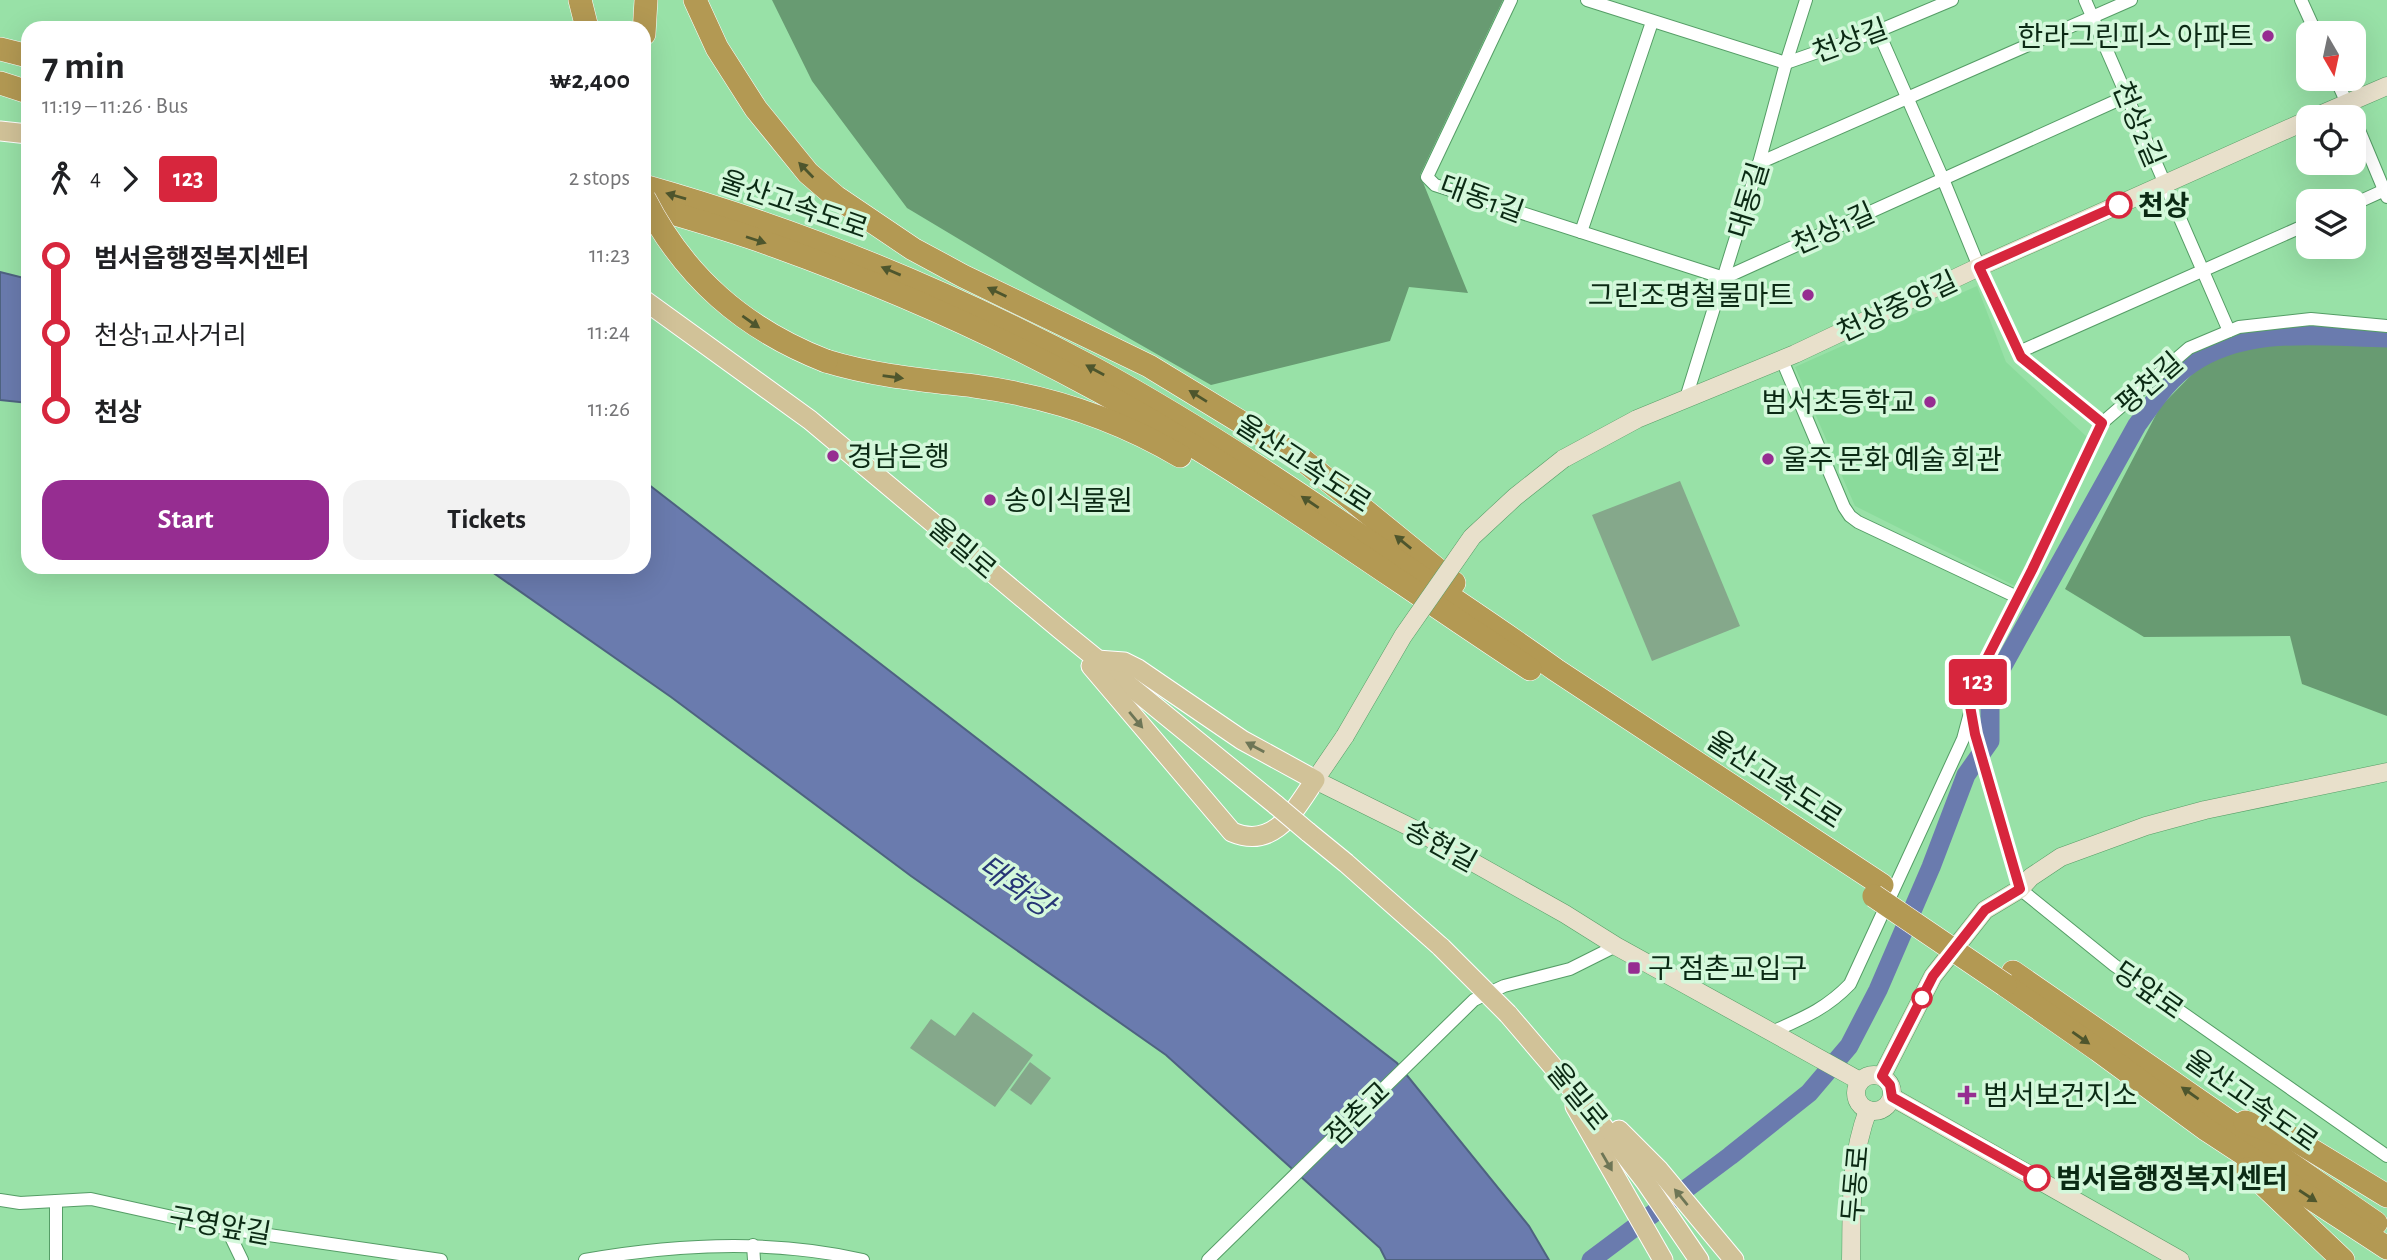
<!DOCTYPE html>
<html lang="en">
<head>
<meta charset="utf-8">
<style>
	:root { --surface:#fff; --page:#f2f2f2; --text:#202124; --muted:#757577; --accent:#962d91 }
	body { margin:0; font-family:"Alegreya Sans","Noto Sans KR",sans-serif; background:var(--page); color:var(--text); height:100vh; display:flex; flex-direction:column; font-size:26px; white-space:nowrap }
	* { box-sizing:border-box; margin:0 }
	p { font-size:23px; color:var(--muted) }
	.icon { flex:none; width:38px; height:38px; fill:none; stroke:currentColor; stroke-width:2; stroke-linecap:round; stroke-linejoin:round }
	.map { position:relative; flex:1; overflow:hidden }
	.sheet { position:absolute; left:21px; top:21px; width:630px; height:553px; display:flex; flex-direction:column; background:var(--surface); border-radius:21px; box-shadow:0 7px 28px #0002 }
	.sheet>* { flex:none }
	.badge { padding:0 14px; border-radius:5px; font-size:24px; line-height:46px }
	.needle { width:46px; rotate:171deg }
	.controls { position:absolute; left:2296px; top:21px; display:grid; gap:14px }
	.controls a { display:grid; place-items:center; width:70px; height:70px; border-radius:14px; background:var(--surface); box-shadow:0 7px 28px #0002; font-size:35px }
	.map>.badge { position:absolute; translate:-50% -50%; box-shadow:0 0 0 4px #fff }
	.legs { display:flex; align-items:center; gap:10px; height:77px; padding:0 21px; font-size:23px }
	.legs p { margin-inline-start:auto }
	.overview { display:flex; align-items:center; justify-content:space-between; height:119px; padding:0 21px }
	h1 { font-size:38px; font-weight:600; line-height:52px }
	.cta { display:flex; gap:14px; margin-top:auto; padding:14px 21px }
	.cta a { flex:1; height:80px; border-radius:21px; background:var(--accent); color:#fff; font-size:28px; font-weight:600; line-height:80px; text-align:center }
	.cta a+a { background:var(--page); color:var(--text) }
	ul { padding:0 21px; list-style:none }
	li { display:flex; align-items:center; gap:24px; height:77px; font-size:26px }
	li i { display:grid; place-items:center; width:10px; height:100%; margin:0 9px; background:currentColor }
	li i::after { content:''; width:18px; height:18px; margin:-9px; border:5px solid; border-radius:50%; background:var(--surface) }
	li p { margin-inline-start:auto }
	li:first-child i { background:linear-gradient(#0000 50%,currentColor 0) }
	li:last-child i { background:linear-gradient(currentColor 50%,#0000 0) }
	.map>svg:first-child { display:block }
</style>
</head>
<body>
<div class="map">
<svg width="2387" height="1260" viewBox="0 0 2387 1260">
	<rect width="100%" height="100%" fill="#98e1a7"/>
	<polygon fill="#8adb9b" points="1977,286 2006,362 2087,437 2015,586 1855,506 1795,367"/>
	<g fill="#85a88b">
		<polygon points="1680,481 1740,626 1652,661 1592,515"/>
		<polygon points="973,1012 1033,1055 995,1107 910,1048 931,1019 955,1036"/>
		<polygon points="1030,1062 1051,1078 1031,1105 1010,1090"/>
	</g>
	<g fill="#689b72">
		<polygon points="772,0 1503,0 1420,175 1468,293 1409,287 1390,341 1211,385 1034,284 907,208 812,81"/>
		<polygon points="2280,339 2387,344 2387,716 2302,684 2290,636 2144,637 2065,589 2160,407 2209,357"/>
	</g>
	<g fill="#6a7bae" stroke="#4e6380" stroke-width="2">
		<polygon points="0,272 28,279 28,403 0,400"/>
		<polygon points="644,481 1397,1063 1529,1226 1549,1260 1386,1260 1380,1248 1166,1055 911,876 671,697 485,567 644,567"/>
	</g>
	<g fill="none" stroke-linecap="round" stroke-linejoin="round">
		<path stroke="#6a7bae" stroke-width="19" d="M1591 1260 1730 1156 1809 1093 1849 1046 1878 990 1931 867 1966 775 1990 741V699L2001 669 2137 425C2153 403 2168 379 2191 364 2248 325 2322 337 2387 338"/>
		<g stroke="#559d66" stroke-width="14">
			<g id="street">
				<polyline points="1511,0 1427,177 1435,185 1724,278 2127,96"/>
				<polyline points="1587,0 1786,63 1878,31 1952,0"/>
				<polyline points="2085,0 2229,331"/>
				<polyline points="2301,0 2316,33"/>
				<polyline points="1878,31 1943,179 1979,267 2021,357 2102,423"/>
				<polyline points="2336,79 2350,110"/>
				<polyline points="2354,118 2387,197"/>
				<polyline points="1759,163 2131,0"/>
				<polyline points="2354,204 2387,189"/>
				<polyline points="1581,232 1652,22"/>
				<polyline points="2019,352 2308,224"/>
				<polyline points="1782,360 1844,507 1850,516 1858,522 2017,597"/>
				<polyline points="1686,398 1759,163 1786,63 1806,0"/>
				<polyline points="1972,713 1975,734 2020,889 2114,965 2387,1156"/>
				<path d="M1772 1032C1803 1018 1826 1009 1850 984L1963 739 1981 672 2032 570 2102 423 2189 348 2239 327 2311 319 2387 326"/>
				<polyline points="0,1200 20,1203 91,1199 227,1229 441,1260"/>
				<polyline points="56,1201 56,1260"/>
				<polyline points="227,1229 242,1260"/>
				<polyline points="753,1245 754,1260"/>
				<path d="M585 1260C676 1244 773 1239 863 1260"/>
				<polyline points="1208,1260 1474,1000 1504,986 1570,969 1616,946"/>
			</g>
		</g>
		<g stroke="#559d66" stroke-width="19">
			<g id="secondary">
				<polyline points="2315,117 2387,86"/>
				<polyline points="1563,459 1637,419 1795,354 1979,267 2308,120"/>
				<polyline points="1345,736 1315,780 1412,828 1565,914 1616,946 1860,1081"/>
				<circle cx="1874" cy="1093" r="18"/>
				<polyline points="1882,1076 1933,976 1985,910 2020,889 2031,877 2061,857 2146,826 2205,810 2387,772"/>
				<polyline points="1892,1097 2180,1260"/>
				<path d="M1851 1260C1852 1207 1849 1161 1868 1110"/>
			</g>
		</g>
		<g stroke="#fff" stroke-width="21">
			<g id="primary">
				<polyline points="0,131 28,134"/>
				<polyline points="644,300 810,420 1061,630 1276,805"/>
				<path d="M1091 666 1232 832C1274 850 1294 811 1315 780L1242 740 1138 669 1124 662 1097 660"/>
				<polyline points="1308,832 1346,863 1441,947"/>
				<polyline points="1508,1014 1595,1116 1645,1181 1699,1260"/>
				<polyline points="1575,1106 1663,1260"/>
				<polyline points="1619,1130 1659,1170 1734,1260"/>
			</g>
		</g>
		<g stroke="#fff" stroke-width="24">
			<g id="highway">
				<polyline points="580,0 587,28"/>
				<polyline points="695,0 717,48 756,109 808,173 836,197 913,249 963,276 1149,366 1303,460 1454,583"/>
				<polyline points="644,34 646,0"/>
				<polyline points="0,49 28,56"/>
				<polyline points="0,83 28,92"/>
				<path d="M644 186C801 230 951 292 1095 369 1205 429 1309 500 1412 571 1460 604 1509 636 1556 670L1882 885"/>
				<path d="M644 205C688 218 732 230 775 246 886 286 995 334 1099 391 1247 472 1388 576 1530 669"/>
				<path d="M826 361C875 376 923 380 974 386 1048 396 1116 418 1180 456"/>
				<polyline points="2013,972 2376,1223"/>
				<polyline points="2005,985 2098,1050 2207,1130 2387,1248"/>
				<polyline points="2245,1122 2292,1138 2387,1196"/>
				<polyline points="2247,1169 2343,1260"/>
			</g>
		</g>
		<use href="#street" stroke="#fff" stroke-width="12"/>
		<use href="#secondary" stroke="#e8e0cb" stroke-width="18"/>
		<use href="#primary" stroke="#d1c298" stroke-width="19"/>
		<use href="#highway" stroke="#b39953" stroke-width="23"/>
		<g stroke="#559d66" stroke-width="19" stroke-linecap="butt">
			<polyline id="secondary-bridge" points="1345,736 1403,636 1472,537 1515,497 1563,459"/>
		</g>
		<g stroke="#fff" stroke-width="21" stroke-linecap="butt">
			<g id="primary-bridge">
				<polyline points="1276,805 1308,832"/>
				<polyline points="1441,947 1508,1014"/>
			</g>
		</g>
		<g stroke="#fff" stroke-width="24" stroke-linecap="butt">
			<g id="highway-bridge">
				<path d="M644 198C684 277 744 329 826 361"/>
				<polyline points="1874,896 2005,985"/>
			</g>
		</g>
		<use href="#secondary-bridge" stroke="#e8e0cb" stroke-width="18"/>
		<use href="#primary-bridge" stroke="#d1c298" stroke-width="19"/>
		<use href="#highway-bridge" stroke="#b39953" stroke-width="23"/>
	</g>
	<defs><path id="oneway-solid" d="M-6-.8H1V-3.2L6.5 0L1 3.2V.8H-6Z" transform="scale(1.75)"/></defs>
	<g fill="#4e562d">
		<use href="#oneway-solid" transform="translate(806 170) rotate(-134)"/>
		<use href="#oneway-solid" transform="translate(676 196) rotate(-164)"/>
		<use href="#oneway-solid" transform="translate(756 240) rotate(18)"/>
		<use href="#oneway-solid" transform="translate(891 271) rotate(-157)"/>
		<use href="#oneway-solid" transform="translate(997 292) rotate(-154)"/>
		<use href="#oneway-solid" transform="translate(751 322) rotate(35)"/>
		<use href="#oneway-solid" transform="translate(1095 370) rotate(-151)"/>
		<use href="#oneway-solid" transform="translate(893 377) rotate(8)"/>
		<use href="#oneway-solid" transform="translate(1198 396) rotate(-148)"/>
		<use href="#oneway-solid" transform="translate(1310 502) rotate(-146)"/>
		<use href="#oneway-solid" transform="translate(1403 542) rotate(-141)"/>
		<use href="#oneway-solid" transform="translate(2081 1038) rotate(35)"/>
		<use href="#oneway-solid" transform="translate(2190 1093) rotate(-145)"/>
		<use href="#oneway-solid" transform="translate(2308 1196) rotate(33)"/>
	</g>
	<g fill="#6e7656">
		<use href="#oneway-solid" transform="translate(1136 720) rotate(50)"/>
		<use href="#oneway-solid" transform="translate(1255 747) rotate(-152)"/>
		<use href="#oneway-solid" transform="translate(1607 1162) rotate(60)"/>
		<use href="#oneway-solid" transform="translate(1681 1197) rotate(-129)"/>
	</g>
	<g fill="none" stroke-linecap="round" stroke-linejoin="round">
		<g stroke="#fff" stroke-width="16">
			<polyline id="line-1" points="2037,1178 1892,1097 1890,1085 1882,1076 1933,976 1985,910 2020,889 1975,734 1970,706 1980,672 2032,570 2102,423 2021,357 1979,267 2119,205"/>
		</g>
		<use href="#line-1" stroke="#d7263d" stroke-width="10"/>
	</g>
	<g fill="#962d91" stroke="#d4f8db" stroke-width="2.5">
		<circle cx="2268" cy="36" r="7"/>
		<circle cx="1808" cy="295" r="7"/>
		<circle cx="1930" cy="402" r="7"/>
		<circle cx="833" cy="456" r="7"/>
		<circle cx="1768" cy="459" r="7"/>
		<circle cx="990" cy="500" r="7"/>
		<rect x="1627" y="961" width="14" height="14" rx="3.5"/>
		<path d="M1963.5 1084.5h7v7h7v7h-7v7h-7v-7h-7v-7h7z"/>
	</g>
	<g fill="#fff" stroke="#d7263d" stroke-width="3.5">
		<circle cx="2119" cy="205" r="12"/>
		<circle cx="1922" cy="998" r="9"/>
		<circle cx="2037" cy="1178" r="12"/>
	</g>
	<g text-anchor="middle" stroke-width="7" stroke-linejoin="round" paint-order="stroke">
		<g font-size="28" fill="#0b2a14" stroke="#d4f8db" text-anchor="start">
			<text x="2254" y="46" text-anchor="end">한라그린피스 아파트</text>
			<text x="1794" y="305" text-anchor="end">그린조명철물마트</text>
			<text x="1916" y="412" text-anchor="end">범서초등학교</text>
			<text x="847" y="466">경남은행</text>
			<text x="1782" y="469">울주 문화 예술 회관</text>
			<text x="1004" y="510">송이식물원</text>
			<text x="1648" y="978">구 점촌교입구</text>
			<text x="1983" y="1105">범서보건지소</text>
		</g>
		<g font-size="28" fill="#0b2a14" stroke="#d4f8db">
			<text transform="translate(1850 40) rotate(-20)" y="10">천상길</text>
			<text transform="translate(2139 124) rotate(67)" y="10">천상2길</text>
			<text transform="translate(1482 198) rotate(20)" y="10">대동1길</text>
			<text transform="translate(1748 200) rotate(-73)" y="10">대동길</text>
			<text transform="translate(794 204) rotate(19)" y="10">울산고속도로</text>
			<text transform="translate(1833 228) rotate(-24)" y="10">천상1길</text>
			<text transform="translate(1897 306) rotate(-25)" y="10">천상중앙길</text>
			<text transform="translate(2149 383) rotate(-41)" y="10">평천길</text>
			<text transform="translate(1304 463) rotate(33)" y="10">울산고속도로</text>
			<text transform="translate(963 548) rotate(40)" y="10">울밀로</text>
			<text transform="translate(1775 779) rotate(33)" y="10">울산고속도로</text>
			<text transform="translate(1441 845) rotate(29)" y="10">송현길</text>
			<text transform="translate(2149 990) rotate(35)" y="10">당앞로</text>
			<text transform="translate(1578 1096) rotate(51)" y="10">울밀로</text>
			<text transform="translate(2252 1100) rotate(35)" y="10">울산고속도로</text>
			<text transform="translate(1357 1113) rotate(-44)" y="10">점촌교</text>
			<text transform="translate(1855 1184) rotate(-85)" y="10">두동로</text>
			<text transform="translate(220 1225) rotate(10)" y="10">구영앞길</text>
		</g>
		<g font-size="28" font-weight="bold" fill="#0b2a14" stroke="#d4f8db" text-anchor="start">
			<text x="2138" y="215">천상</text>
			<text x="2056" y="1188">범서읍행정복지센터</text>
		</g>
		<g font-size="30" font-style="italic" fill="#273676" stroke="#d4f8db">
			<text transform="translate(1016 886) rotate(35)" y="10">태화강</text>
		</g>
	</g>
</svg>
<div class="controls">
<a><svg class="needle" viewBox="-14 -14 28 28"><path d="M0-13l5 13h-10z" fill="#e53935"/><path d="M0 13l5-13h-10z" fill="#757577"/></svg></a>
<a><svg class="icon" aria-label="locate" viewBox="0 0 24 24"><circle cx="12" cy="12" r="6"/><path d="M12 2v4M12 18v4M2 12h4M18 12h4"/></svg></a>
<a><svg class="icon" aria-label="layers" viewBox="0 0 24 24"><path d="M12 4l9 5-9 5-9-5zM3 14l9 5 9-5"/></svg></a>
</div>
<b class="badge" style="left:1978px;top:682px;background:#d7263d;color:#fff">123</b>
<section class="sheet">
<div class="overview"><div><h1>7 min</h1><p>11:19 – 11:26 · Bus</p></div><b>₩2,400</b></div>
<div class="legs"><svg class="icon" aria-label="walk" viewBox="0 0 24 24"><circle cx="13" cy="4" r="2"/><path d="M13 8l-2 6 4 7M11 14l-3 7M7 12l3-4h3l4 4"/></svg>4<svg class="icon" aria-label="forward" viewBox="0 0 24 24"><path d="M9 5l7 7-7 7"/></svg><b class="badge" style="background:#d7263d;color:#fff">123</b><p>2 stops</p></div>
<ul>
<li><i style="color:#d7263d"></i><b>범서읍행정복지센터</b><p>11:23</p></li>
<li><i style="color:#d7263d"></i><span>천상1교사거리</span><p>11:24</p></li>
<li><i style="color:#d7263d"></i><b>천상</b><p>11:26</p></li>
</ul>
<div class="cta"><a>Start</a><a>Tickets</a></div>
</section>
</div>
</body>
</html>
